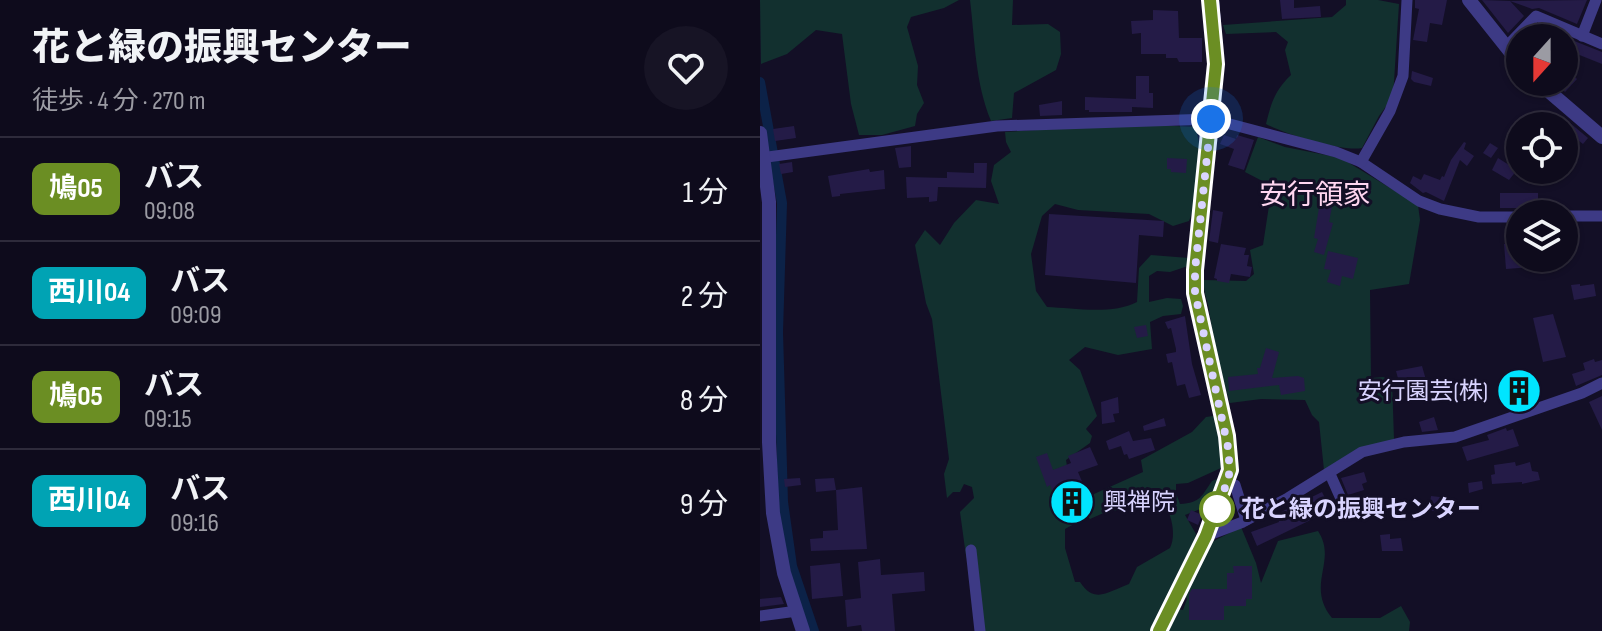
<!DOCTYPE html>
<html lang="ja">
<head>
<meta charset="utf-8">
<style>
	:root { --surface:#0e0b1c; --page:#171425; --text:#f1f3f6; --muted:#9b9ba3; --line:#2e2b3b }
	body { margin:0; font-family:"Sofia Sans Condensed","Noto Sans JP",sans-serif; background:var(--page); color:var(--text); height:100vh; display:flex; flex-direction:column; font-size:30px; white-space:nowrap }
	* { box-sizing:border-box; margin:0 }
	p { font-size:26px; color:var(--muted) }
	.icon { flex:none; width:44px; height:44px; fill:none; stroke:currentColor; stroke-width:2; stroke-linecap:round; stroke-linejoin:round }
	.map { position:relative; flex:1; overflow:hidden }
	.panel { display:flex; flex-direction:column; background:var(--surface); width:760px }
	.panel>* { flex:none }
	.badge { padding:0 16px; border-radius:12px; font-size:28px; line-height:52px }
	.needle { width:52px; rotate:201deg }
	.buttons { position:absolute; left:746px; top:24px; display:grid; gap:16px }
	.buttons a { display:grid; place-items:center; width:72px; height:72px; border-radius:50%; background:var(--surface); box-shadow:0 2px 6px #0004,0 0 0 2px var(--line); font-size:40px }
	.you { position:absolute; width:40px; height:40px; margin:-20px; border:6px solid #fff; border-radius:50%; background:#1a73e8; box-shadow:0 0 0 12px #1a73e833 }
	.map>.badge { position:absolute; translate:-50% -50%; box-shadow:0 0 0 4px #fff }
	.round { display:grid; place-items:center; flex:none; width:84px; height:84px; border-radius:42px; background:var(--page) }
	.overview { display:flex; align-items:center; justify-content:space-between; height:136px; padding:0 32px }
	h1 { font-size:38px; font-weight:800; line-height:60px }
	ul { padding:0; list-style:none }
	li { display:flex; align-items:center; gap:24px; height:104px; padding:0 32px; border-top:2px solid var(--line) }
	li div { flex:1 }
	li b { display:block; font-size:30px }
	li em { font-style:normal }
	li .badge { min-width:88px; font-weight:700; text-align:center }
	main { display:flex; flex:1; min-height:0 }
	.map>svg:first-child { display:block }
</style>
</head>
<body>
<main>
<section class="panel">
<div class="overview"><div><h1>花と緑の振興センター</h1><p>徒歩 · 4 分 · 270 m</p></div><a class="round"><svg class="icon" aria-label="heart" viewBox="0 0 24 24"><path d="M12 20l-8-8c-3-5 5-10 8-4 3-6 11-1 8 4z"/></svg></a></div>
<ul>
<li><span class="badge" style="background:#6b8e23;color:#fff">鳩05</span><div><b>バス</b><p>09:08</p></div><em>1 分</em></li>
<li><span class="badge" style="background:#00a3b4;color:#fff">西川04</span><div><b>バス</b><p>09:09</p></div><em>2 分</em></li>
<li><span class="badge" style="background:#6b8e23;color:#fff">鳩05</span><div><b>バス</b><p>09:15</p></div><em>8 分</em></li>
<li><span class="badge" style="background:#00a3b4;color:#fff">西川04</span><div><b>バス</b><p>09:16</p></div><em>9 分</em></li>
</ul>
</section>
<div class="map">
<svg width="842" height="631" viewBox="0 0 842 631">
	<rect width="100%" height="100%" fill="#130f26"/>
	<g fill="#12302f">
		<polygon points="0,0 199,0 184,8 151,17 147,27 158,66 157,85 164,103 157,114 155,126 122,135 99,135 91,104 82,34 56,30 27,54 1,64"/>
		<path d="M210 0H253L252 25 288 24 300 32 301 54 296 70 254 93 252 118 231 121C215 82 215 41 210 0Z"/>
		<path d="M586 0H618L639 4 633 97 619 116 602 148C582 152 525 134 506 124 511 103 515 90 531 75L525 50 528 42 516 32 466 34 463 25 572 17 586 5Z"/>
		<path d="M375 124 435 127C445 155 440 193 429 221L413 226 389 214 318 210 295 204 282 216 271 254 276 291 287 307C313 308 353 315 377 302L379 268 391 255 429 258 428 266 410 272 397 271 389 276V302L407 298 421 299 423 306 421 314 403 316 390 322 392 349 358 355 325 347 309 360 320 370 337 416 326 429 332 436 330 443 306 460 310 484 292 504 298 513 304 514 314 524 305 529V548L315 582H320C335 605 349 591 369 584L377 567 410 548C417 534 411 509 399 497L387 498 364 510 348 511 330 519 321 509 331 502 334 494 383 472 381 460 432 432 446 417 453 416 460 435 459 442 464 450 461 468 428 483 416 484V493L420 504C441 503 442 495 452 481L457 479 462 484 448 506 425 515 436 534 429 560 423 564 392 631H222L220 598 206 556 200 512 214 498 212 487 204 484 200 492H193L187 498 184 474 189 459 172 319 166 303 155 245 165 230 180 245 194 223 216 200 239 204 231 181 234 165 251 152 246 142 245 132Z"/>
		<path d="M498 137 525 147 581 158 658 205 660 220 649 284 610 290 611 378 623 377 632 380 634 439 564 470 559 422 552 415 545 400 501 399 470 403C460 372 454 342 449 310 447 298 443 292 444 280L486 281 494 274 490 250 503 245 512 186 485 172Z"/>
		<path d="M481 527 496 563 501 583 518 541 558 531C578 561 545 585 572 618H620L641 606 650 622 649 631H408L418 609 423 610 427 599 425 595 450 543Z"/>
	</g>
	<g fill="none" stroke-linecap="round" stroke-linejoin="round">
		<polyline stroke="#0c2248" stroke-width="10" points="0,82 22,203 18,332 23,502 32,566 54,631"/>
	</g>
	<g fill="#241b47">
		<polygon points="520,0 534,0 534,8 560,6 561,17 522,19"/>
		<polygon points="655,0 687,0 682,25 670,23 667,42 653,40 659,9 655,8"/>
		<polygon points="722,0 750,1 827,0 817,24 779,8 772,9 750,1 764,16 748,33"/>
		<polygon points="393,10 418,11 419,38 442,38 442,62 419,62 417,58 406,58 406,54 381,54 381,33 372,34 371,21 393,20"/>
		<polygon points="776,29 782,35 784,29 842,52 842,64 807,50 804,47 804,38 771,38 769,36"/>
		<polygon points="804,68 817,79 805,92 804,91"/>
		<polygon points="652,71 673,78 671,86 654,82 651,79"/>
		<polygon points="376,76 389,76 389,93 393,93 393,108 372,107 372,112 329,112 329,110 325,110 325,97 376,99"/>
		<polygon points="302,101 302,115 280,116 279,105"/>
		<polygon points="763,115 781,126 757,126"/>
		<polygon points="804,118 828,138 823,144 804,129"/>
		<polygon points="34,126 36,138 15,141 13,129"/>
		<polygon points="464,135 476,139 477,135 494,140 484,170 468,165 474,149 460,144"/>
		<polygon points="704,142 706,143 704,149 714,156 707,166 700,160 684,201 666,192 663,193 650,183 653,176 661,180 664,174 680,180 682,176 684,177 691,160"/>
		<polygon points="730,143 738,148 731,158 723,153"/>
		<polygon points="151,146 151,167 139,168 135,148"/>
		<polygon points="407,158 427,159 426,173 411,172 411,169 407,169"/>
		<polygon points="738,158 757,170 749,180 732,170"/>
		<polygon points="32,162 33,172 21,174 19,164"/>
		<polygon points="214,163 227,163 226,188 178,187 177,201 169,202 169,197 147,198 146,177 187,178 187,172 214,173"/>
		<polygon points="109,169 110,172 124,170 125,189 80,194 80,196 72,197 68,176"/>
		<polygon points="764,170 791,170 798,173 794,183 777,176 769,184 762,177 767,171"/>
		<rect x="740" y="193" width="38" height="15"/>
		<polygon points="560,202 572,207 569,222 573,223 564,255 554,252 558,239 554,238"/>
		<polygon points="453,210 463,212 458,243 449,241"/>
		<polygon points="289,214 404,221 403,237 379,235 376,283 285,275"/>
		<polygon points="755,243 756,255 760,255 760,258 773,258 774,267 746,269 744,244"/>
		<polygon points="461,244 486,248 484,255 489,255 487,266 492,267 490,277 471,274 469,283 457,281 457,279 454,278"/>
		<polygon points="568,251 598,258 593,279 582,276 580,286 567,282 571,270 564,269"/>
		<polygon points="820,284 820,286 834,284 836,296 814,300 811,285"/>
		<polygon points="793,314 806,357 783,362 773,318"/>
		<polygon points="425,316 432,364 441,395 429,398 425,384 417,386 412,362 408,363 406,354 416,352 416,349 411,328 408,329 405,322"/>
		<polygon points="386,325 388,336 377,338 374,327"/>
		<polygon points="506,348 519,352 512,378 538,376 544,378 545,391 521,395 519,385 469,391 468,377 498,374 497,368 500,368"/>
		<polygon points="834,359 835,362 842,360 842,375 816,386 812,374 825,370 823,363"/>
		<polygon points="662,366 666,380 639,382 636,371"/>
		<polygon points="768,379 774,395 750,403 743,388"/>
		<polygon points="842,396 842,430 829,402"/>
		<polygon points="358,397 359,413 353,414 355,422 342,424 341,402"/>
		<polygon points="674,417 678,430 662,432 659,422"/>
		<polygon points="404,418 406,426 384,431 383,426"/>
		<polygon points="746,428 747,431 753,429 759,446 707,461 702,447 729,440 727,435"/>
		<polygon points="369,431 373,441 391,438 395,450 369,459 367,454 364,455 361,446 349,450 346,441"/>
		<polygon points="330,447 338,465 318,472 329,498 327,499 329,505 311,515 308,507 300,510 290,485 287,487 276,457 287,453 293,470 311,463 308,456"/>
		<polygon points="755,462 756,466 770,462 772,471 778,472 780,480 762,484 762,482 732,484 731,475 735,474 734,465"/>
		<polygon points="604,472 607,482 602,484 604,490 588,495 581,478"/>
		<polygon points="40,478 41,485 25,487 24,479"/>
		<polygon points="74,478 76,490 102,487 107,549 51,551 50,539 63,538 63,531 78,530 76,490 56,492 55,479"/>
		<polygon points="722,481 723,489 709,493 708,483"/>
		<polygon points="562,492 570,508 575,506 579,514 570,519 567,512 497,546 491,532 519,522 517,514"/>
		<polygon points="671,496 680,497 678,512 669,510"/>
		<polygon points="431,510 442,515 438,525 427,520"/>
		<polygon points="630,534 630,539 641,538 643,551 622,551 620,535"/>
		<polygon points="120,559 121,575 164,572 165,591 132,594 135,631 102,631 101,625 87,627 85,600 101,598 98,562"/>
		<polygon points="80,563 83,596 52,599 50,566"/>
		<polygon points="473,566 492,566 492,599 486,599 486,606 464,606 464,620 429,620 429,594 432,589 467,589 467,573 474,573"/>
		<polygon points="21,597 24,604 0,607 0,599"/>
	</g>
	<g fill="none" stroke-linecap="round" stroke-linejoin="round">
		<g stroke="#3d3a85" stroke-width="11">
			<polyline points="822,36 836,0"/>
			<polyline points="746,47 776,16 842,44"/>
			<polyline points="0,158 237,126 451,119 576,152 601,162 659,201 680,209 719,217 760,217"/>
			<polyline points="601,162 630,111 643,76 647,0"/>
			<polyline points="804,216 842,216"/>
			<polyline points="570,474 586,510"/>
			<polyline points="467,484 475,485 486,520"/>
			<polyline points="446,536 483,522 528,498 602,452 644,442 695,437 822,393 842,383"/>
			<polyline points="211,550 220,631"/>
			<polyline points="0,616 37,611"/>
		</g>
		<g stroke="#3d3a85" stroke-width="14">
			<polyline points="709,0 760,64"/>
			<polyline points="778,82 842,137"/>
			<polyline points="0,133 9,202 9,442 13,513 24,573 43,631"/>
		</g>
		<polyline stroke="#6f6bff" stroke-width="16" points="399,631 446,536 470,470 467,436 435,293 435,270 456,64 451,0"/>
	</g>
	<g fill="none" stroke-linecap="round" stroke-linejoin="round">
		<g stroke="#fff" stroke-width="18">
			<polyline id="line" points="399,631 446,536 470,470 467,436 435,293 435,270 456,64 450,0"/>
		</g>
		<use href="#line" stroke="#6b8e23" stroke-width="12"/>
		<polyline stroke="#d9d4ff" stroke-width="8" stroke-dasharray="0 14.4" points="451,119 435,270 435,293 469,452 469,477 457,509"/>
	</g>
	<defs>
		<g id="building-disc" transform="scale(2.3)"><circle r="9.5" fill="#00e5ff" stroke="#130f26"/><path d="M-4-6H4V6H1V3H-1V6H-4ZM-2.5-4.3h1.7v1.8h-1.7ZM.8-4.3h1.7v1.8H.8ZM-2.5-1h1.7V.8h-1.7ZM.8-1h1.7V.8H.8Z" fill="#111"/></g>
	</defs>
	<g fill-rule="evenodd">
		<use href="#building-disc" x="759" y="391"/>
		<use href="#building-disc" x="312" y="502"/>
	</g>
	<circle fill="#fff" stroke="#6b8e23" stroke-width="4" cx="457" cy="509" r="16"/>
	<g text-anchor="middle" stroke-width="6" stroke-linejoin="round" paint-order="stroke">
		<g font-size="24" fill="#d9d4ff" stroke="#130f26" text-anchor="end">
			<text x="728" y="399">安行園芸(株)</text>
			<text x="343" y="510" text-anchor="start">興禅院</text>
		</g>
		<g font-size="24" font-weight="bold" fill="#d9d4ff" stroke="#130f26" text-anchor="start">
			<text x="481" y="517">花と緑の振興センター</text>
		</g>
		<g font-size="28" fill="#ffd6f0" stroke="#130f26">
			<text x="555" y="204">安行領家</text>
		</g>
	</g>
</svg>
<div class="buttons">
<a><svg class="needle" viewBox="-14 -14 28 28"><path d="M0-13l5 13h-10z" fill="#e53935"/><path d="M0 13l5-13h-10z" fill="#9b9ba3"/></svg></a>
<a><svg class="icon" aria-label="locate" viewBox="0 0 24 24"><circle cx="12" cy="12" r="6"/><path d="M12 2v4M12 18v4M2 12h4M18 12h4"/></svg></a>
<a><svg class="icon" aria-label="layers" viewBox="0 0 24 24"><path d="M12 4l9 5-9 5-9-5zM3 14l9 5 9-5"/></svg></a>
</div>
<div class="you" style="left:451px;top:119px"></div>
</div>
</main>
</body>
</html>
